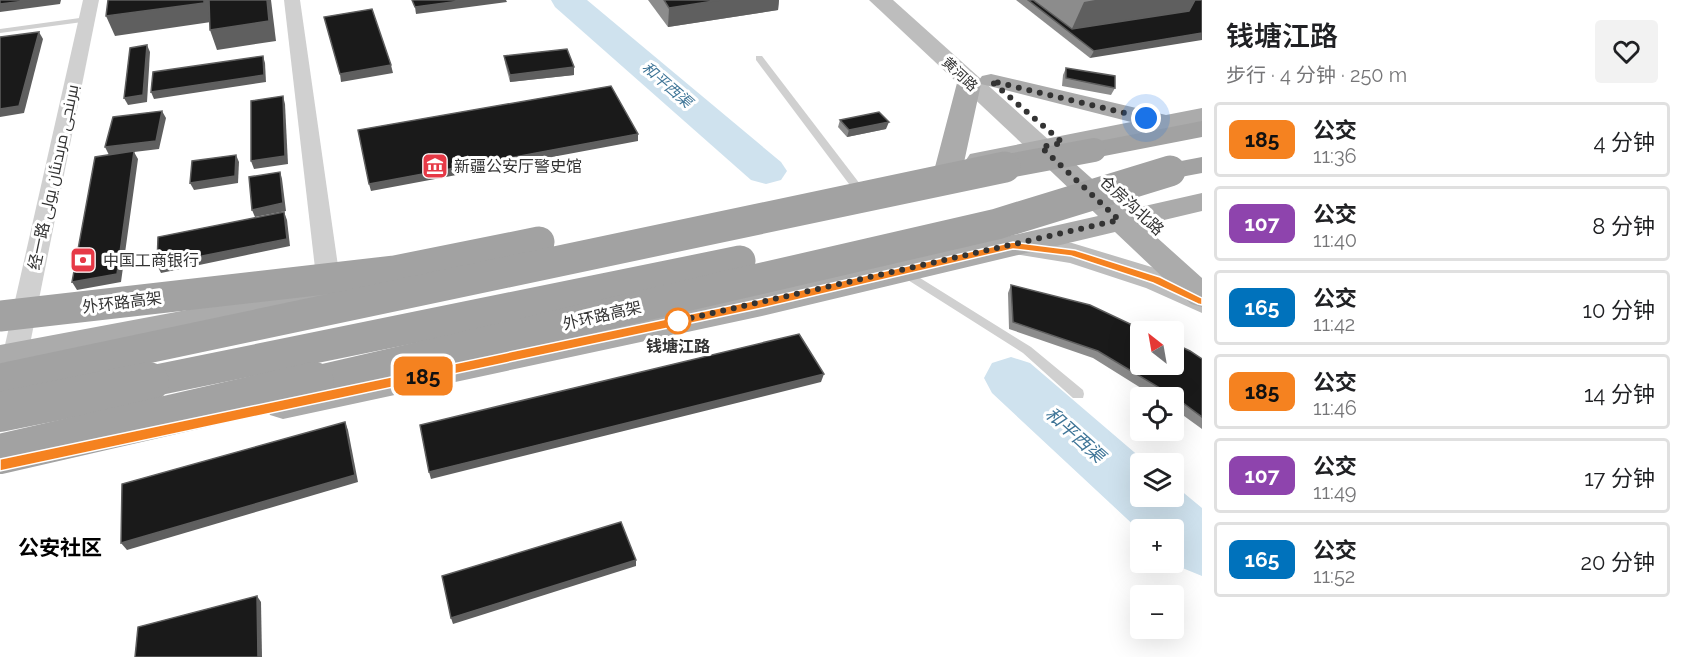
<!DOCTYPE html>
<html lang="zh">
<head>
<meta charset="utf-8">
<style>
	:root { --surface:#fff; --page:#f2f2f2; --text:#202124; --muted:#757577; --line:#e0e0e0 }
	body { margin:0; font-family:Raleway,Cairo,"Noto Sans SC",sans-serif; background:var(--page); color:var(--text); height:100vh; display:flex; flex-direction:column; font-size:22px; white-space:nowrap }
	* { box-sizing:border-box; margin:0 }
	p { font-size:20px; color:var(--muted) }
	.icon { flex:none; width:33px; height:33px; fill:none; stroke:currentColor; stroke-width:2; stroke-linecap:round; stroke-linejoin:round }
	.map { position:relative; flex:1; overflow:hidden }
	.details { display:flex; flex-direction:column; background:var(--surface); width:480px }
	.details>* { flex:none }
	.badge { padding:0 12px; border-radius:9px; font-size:21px; line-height:39px }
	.needle { width:39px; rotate:329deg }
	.fabs { position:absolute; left:1130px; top:321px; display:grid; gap:12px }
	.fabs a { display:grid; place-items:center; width:54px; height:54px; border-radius:6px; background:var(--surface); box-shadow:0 6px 24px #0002; font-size:30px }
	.you { position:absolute; width:30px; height:30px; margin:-15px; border:4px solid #fff; border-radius:50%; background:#1a73e8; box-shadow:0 0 0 9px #1a73e833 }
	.map>.badge { position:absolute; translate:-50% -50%; box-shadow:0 0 0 3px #fff }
	.round { display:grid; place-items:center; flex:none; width:63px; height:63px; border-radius:6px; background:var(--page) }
	.headline { display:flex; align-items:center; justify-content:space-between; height:102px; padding:0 24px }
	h1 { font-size:28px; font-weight:600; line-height:45px }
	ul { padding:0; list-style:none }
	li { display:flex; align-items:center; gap:18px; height:75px; margin:0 12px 9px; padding:0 12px; border:3px solid var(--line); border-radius:6px }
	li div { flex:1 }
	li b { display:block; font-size:22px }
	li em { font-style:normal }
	li .badge { min-width:66px; font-weight:700; text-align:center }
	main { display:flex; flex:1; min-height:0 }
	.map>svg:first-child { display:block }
</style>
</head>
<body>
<main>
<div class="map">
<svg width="1202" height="657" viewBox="0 0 1202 657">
	<rect width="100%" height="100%" fill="#fff"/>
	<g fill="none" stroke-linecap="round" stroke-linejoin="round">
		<g fill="#cfe2ee" fill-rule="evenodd">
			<polygon points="551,0 587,0 781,162 787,171 781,180 766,184 751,180 555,7"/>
			<polygon points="1011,357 1030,363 1148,464 1140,464 1140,496 1173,496 1173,484 1202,508 1202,576 1180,567 1173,561 1173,530 1140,531 992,393 984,378 992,363"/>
		</g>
		<g fill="#d0d0d0" fill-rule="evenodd">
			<polygon points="87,17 91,19 90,21 0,33 0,29"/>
			<polygon points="756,56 762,56 860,184 860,188 852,188 756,60"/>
			<polygon points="904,268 1031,347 1083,390 1084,394 1083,398 1073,398 1023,353 900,275 898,272"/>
		</g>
		<g fill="#d0d0d0" fill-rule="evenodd">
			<polygon points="83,0 99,0 24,374 20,381 11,384 2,381 0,367"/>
			<polygon points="284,0 300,0 342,294 338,300 330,302 322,300 318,294"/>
		</g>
		<g fill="#bdbdbd" fill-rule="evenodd">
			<polygon points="869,0 893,0 1050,141 1054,147 1050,153 1041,155 1032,153"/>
			<polygon points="1013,235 1072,243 1168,272 1202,288 1202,313 1146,288 1070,263 1002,252 998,245 1002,238"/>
		</g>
		<g fill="#ababab" fill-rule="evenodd">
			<polygon points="991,74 1166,115 1202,108 1202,124 1062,152 1127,210 1202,193 1202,211 1143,225 1202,278 1202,307 1191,304 1115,232 762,316 283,419 270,415 265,405 270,395 283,391 762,292 1098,216 1036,157 980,168 970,166 966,160 970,154 980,152 1131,122 981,84 963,167 959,173 949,175 939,173 935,167 957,83 960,78 969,76 979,80 982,76"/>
			<polygon points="357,278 368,281 373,289 368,297 0,371 0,345"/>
		</g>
		<g fill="#a2a2a2" fill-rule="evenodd">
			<polygon points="1202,121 1202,137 1094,158 1085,156 1081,150 1085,144 1094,142"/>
			<polygon points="1202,157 1202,173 1170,179 1160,177 1156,171 1160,165"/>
		</g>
		<polyline stroke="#a2a2a2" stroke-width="24" points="997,168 1094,150"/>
		<g stroke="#a2a2a2" stroke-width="31">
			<polyline points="0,316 395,271 539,242"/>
			<polyline points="0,379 1005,167"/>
			<polyline points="142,383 740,261"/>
			<polyline points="308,383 997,224 1170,171"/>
		</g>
		<g stroke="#a2a2a2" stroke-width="40">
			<polyline points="0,412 149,382"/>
			<polyline points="0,454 314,382"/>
		</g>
	</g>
	<g fill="#8c8c8c">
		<polygon points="648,0 779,0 778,10 668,27"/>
		<polygon points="1016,0 1202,0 1090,58"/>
		<polygon points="504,56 574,67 574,75 510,82 505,63"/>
		<polygon points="1066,68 1115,88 1111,95 1062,86 1063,75"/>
		<polygon points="840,120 886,129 847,137 838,127"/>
		<polygon points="1011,285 1202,359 1202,429 1173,408 1173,398 1157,398 1093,358 1009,329 1008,293"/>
	</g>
	<g fill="#5f5f5f">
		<polygon points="33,0 61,0 60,4 0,12 0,4"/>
		<polygon points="204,0 210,0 211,22 115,36 106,16"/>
		<polygon points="267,0 271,0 276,41 217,50 210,30"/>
		<polygon points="467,0 506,0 507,2 416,14 415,7"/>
		<polygon points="720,0 779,0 778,10 668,27 669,8"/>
		<polygon points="1095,0 1195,0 1185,18 1070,33 1084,2"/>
		<polygon points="39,32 43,39 24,113 0,117 0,109"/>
		<polygon points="1202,33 1202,40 1090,58 1094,51"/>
		<polygon points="147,45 150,52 147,102 128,105 124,98"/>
		<polygon points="263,56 265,63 266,82 154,99 151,92"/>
		<polygon points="391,65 393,73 341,82 340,74"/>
		<polygon points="574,67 574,75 510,82 510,75"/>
		<polygon points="283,96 285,104 288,164 254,169 251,161"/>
		<polygon points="162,111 166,118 159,149 134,152 138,159 121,282 77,290 72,282 109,155 105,147"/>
		<polygon points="889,122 886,129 847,137 849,130"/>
		<polygon points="638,134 638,141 371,191 369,184"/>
		<polygon points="236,155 239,162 238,183 194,190 190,183"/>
		<polygon points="280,172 282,179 286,211 255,217 252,210"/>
		<polygon points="284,212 287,220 290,246 161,273 157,265"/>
		<polygon points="824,374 821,382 431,479 429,472"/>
		<polygon points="345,422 348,430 358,482 127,550 121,543"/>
		<polygon points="636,560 636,566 453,624 451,618"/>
		<polygon points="257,596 261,602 262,657 258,657"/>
	</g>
	<g fill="#1a1a1a" stroke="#5f5f5f" stroke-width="1.5">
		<polygon points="0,0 33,0 0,4"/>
		<polygon points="108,0 204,0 204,3 106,16"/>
		<polygon points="209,0 267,0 269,21 210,30"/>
		<polygon points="412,0 467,0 415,7"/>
		<polygon points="664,0 720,0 669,8"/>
		<polygon points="1028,0 1033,0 1072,29 1189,11 1195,0 1202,0 1202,33 1094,51"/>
		<polygon points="372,9 391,65 340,74 324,17"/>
		<polygon points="39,32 19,106 0,109 0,37"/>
		<polygon points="147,45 143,95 124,98 130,48"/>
		<polygon points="567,49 574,67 510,75 504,56"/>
		<polygon points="263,56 264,75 151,92 153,72"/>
		<polygon points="1066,68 1115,76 1115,88 1066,78"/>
		<polygon points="611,86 638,134 369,184 358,130"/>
		<polygon points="283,96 285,156 251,161 251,101"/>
		<polygon points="162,111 156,141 105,147 113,117"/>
		<polygon points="879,112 889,122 849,130 840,120"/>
		<polygon points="134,151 117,274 72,282 95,157"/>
		<polygon points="236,155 235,176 190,183 192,161"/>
		<polygon points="280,172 283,203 252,210 249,177"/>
		<polygon points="284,212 287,239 157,265 158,237"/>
		<polygon points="1011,285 1090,305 1147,332 1140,332 1140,364 1173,364 1173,343 1190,351 1202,359 1202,417 1175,397 1098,351 1013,322"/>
		<polygon points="799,334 824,374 429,472 420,425"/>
		<polygon points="345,422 355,475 121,543 122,484"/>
		<polygon points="621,522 636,560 451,618 442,576"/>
		<polygon points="257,596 258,657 135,657 138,627"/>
	</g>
	<polygon fill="#f58220" stroke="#fff" stroke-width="1.5" points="1013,242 1075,250 1160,277 1202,298 1202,305 1198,304 1153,283 1071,256 1013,249 762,308 0,471 0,459 762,299"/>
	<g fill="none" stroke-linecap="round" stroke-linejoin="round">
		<polyline stroke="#333" stroke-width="6" stroke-dasharray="0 10.8" points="678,321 669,323 1119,220 1041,147 1063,143 991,81 1146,118"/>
	</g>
	<defs>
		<g id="museum-square" transform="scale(1.35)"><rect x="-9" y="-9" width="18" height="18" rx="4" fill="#e63946" stroke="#fff"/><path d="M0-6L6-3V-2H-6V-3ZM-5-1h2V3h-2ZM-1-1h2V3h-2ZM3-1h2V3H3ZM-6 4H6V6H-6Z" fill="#fff"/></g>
		<g id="bank-square" transform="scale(1.35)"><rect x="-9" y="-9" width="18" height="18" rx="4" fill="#e63946" stroke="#fff"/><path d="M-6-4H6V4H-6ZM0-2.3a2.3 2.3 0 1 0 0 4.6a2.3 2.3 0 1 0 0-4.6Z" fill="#fff"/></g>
	</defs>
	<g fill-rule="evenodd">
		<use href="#museum-square" x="435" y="166"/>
		<use href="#bank-square" x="83" y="260"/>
	</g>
	<circle fill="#fff" stroke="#f58220" stroke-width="3" cx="678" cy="321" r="12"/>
	<g text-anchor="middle" stroke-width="6" stroke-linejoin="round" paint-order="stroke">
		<g font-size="14" fill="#333" stroke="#fff">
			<text transform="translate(960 74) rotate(43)" y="5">黄河路</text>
		</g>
		<g font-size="15" font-style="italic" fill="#3f7597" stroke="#fff">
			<text transform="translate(667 85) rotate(41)" y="5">和平西渠</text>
		</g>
		<g font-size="16" fill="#333" stroke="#fff" text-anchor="start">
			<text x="454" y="172">新疆公安厅警史馆</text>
			<text x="103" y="266">中国工商银行</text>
		</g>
		<g font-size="16" fill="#333" stroke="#fff">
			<text transform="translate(53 177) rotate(-78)" y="6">经一路 بىرىنجى مرىدىئان يولى</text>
			<text transform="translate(1132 205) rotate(42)" y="6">仓房沟北路</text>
			<text transform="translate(122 302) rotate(-7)" y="6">外环路高架</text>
			<text transform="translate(602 315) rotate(-13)" y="6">外环路高架</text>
		</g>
		<g font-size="16" font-weight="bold" fill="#333" stroke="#fff">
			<text x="678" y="352">钱塘江路</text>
		</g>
		<g font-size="18" font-style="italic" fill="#3f7597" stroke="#fff">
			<text transform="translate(1075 435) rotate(42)" y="6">和平西渠</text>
		</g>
		<g font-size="21" font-weight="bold" fill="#000" stroke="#fff">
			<text x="60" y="555">公安社区</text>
		</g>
	</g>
</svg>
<div class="fabs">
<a><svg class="needle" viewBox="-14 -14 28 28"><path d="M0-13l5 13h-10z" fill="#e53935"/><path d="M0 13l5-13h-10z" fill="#757577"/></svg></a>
<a><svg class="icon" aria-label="locate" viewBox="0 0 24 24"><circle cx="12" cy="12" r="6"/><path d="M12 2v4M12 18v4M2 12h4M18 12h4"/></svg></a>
<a><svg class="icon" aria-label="layers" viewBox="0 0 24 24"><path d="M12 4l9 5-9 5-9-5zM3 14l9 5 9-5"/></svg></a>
<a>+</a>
<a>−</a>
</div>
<div class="you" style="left:1146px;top:118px"></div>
<b class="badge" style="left:423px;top:376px;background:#f58220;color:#111">185</b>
</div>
<section class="details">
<div class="headline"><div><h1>钱塘江路</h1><p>步行 · 4 分钟 · 250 m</p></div><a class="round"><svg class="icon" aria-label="heart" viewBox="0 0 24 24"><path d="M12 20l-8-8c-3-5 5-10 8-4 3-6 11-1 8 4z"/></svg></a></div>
<ul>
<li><span class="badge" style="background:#f58220;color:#111">185</span><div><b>公交</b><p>11:36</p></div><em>4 分钟</em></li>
<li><span class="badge" style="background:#8e44ad;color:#fff">107</span><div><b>公交</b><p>11:40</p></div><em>8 分钟</em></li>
<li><span class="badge" style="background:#0072bc;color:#fff">165</span><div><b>公交</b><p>11:42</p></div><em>10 分钟</em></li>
<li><span class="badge" style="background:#f58220;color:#111">185</span><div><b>公交</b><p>11:46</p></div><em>14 分钟</em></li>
<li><span class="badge" style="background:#8e44ad;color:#fff">107</span><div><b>公交</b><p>11:49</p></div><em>17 分钟</em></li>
<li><span class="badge" style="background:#0072bc;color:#fff">165</span><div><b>公交</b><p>11:52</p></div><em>20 分钟</em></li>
</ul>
</section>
</main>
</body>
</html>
